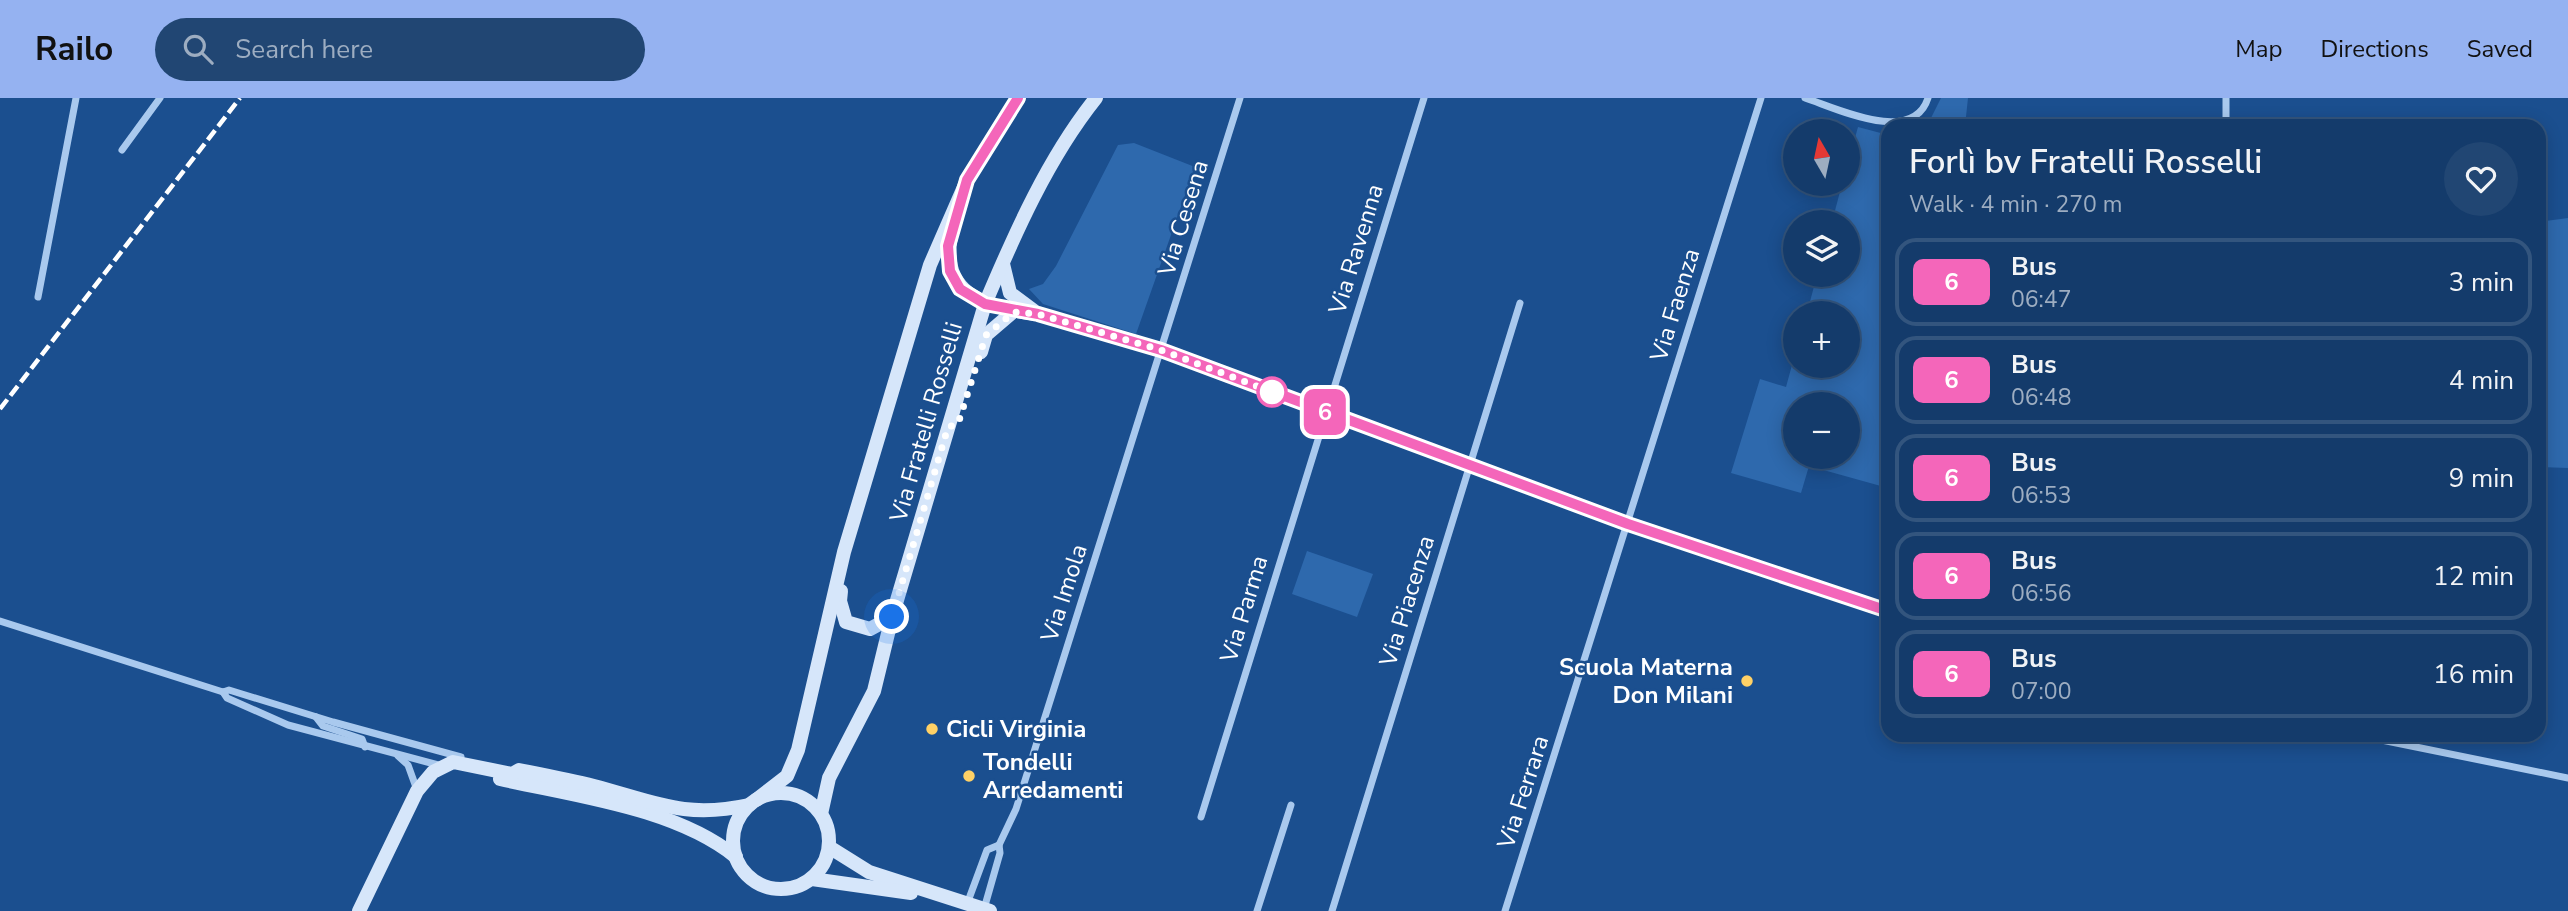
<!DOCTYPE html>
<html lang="en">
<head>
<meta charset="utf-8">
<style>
	:root { --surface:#143b6b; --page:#214673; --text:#f1f3f6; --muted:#9dadc1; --line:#33557e; --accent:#95b2f1 }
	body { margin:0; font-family:"Nunito Sans",sans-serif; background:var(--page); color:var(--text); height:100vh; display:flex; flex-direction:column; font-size:26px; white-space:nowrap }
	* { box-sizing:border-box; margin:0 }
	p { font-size:23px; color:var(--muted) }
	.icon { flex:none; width:38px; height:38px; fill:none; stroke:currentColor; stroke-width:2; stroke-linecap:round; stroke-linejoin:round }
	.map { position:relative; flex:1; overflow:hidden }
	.side { position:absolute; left:1881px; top:21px; width:665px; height:623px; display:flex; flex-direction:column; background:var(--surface); border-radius:21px; box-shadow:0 4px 18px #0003,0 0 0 2px var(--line) }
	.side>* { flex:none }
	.badge { padding:0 14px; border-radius:10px; font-size:24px; line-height:46px }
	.needle { width:46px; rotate:351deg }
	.fabs { position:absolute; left:1783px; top:21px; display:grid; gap:14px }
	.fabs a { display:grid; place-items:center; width:77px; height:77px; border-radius:50%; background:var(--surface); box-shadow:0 4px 18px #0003,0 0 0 2px var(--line); font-size:35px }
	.you { position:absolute; width:35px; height:35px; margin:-18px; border:5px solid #fff; border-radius:50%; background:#1a73e8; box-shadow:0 0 0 10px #1a73e833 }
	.map>.badge { position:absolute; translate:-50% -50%; box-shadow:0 0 0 4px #fff }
	.round { display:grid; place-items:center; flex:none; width:74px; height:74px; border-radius:37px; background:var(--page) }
	.overview { display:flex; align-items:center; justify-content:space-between; height:119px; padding:0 28px }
	h1 { font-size:33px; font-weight:600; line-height:52px }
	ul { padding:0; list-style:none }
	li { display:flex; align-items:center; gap:21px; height:88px; margin:0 14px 10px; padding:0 14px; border:4px solid var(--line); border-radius:21px }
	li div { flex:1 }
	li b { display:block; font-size:26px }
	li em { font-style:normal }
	li .badge { min-width:77px; font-weight:700; text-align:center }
	header { display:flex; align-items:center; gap:42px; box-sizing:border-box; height:98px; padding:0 35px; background:var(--accent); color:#111 }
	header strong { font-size:33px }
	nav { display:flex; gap:38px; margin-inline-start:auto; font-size:24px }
	.search { width:490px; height:63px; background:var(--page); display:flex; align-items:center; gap:18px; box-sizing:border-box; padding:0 24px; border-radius:38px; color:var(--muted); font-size:26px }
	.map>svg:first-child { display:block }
</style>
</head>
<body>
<header>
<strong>Railo</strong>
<div class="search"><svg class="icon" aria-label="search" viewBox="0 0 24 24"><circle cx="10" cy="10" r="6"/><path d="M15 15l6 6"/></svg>Search here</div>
<nav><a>Map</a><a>Directions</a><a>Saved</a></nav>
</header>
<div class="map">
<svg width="2568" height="813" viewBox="0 0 2568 813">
	<rect width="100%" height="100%" fill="#1b4f8f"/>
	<g fill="#2e69ad" fill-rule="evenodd">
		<polygon points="1941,0 1968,0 1965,28 1921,28 1931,20"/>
		<path d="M1858 29 1888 37V390L1809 368 1801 395 1731 375 1760 281 1786 289 1795 256 1796 268H1848V215H1807L1817 177H1848V124H1832L1842 86H1848V65ZM1796 306H1848V359H1796Z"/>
		<polygon points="1134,45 1195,69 1136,236 1043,206 1029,191 1043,186 1056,168 1118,47"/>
		<polygon points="2568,120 2568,370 2539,369 2539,124"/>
		<polygon points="1307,453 1373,476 1357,519 1292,496"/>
	</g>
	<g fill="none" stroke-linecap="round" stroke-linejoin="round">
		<g stroke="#a9c9ee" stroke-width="7">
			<path d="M1805 0C1836 10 1913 48 1928 0"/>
			<polyline points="2226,28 2226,0"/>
			<polyline points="122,52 160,0"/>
			<polyline points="38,199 76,0"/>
			<polyline points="1038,216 1161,252 1628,426 1888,513"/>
			<polyline points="0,523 223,594 229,592 333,624 461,659"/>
			<polyline points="223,594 227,600 288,627 442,668"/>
			<polyline points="316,619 323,628 362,641 365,649"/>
			<polyline points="2357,637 2568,680"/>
			<polyline points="398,658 408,667 417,692"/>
			<polyline points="1201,719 1424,0"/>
			<polyline points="967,806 987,752 999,747"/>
			<polyline points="984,811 1000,755 999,747 1016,711 1240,0"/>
			<polyline points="1257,813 1291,707"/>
			<polyline points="1332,813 1520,205"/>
			<polyline points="1505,813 1761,0"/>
		</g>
		<g stroke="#d6e6fa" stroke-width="14">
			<path d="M953 130C935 195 984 210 1038 216"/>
			<polyline points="1003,166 1010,195 1037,215"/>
			<polyline points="981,254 986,237 1014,213"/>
			<polyline points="841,493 840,503 846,524 870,531 892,519"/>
			<path d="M500 681C575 698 676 710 736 759"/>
			<circle cx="781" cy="743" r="48"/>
			<polyline points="756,702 787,678 798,652 844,454 930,167 967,82 1018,0"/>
			<path d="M821 716 829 680 874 593 892 519 985 206C1015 135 1048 60 1096 0"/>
			<polyline points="829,749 869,774 990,813"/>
			<polyline points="812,781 911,795"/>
			<path d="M359 813 417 693 433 674 453 664 512 676 519 672C544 677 570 682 594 688 655 704 684 721 749 707"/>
		</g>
		<polyline stroke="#fff" stroke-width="4.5" stroke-dasharray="12 5" stroke-linecap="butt" points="0,311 240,0"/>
	</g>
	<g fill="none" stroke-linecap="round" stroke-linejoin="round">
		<g stroke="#fff" stroke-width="16">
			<polyline id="line" points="1018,0 967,82 948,148 950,173 960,191 985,206 1038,216 1161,252 1628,426 1888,513"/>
		</g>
		<use href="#line" stroke="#f466ba" stroke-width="10"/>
		<polyline stroke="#fff" stroke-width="7" stroke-dasharray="0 12.6" points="892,519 948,329 958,326 986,237 1014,214 1038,216 1161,252 1275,295 1272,294"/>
	</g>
	<circle fill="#fff" stroke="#f466ba" stroke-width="3.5" cx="1272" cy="294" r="14"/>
	<g fill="#ffd166" stroke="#1b4f8f" stroke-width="2.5">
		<circle cx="1747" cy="583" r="7"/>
		<circle cx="932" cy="631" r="7"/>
		<circle cx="969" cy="678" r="7"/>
	</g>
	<g text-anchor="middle" stroke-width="5" stroke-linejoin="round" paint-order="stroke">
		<g font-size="24" fill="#fff" stroke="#1b4f8f">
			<text transform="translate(1183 120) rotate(-73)" y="8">Via Cesena</text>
			<text transform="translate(1356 151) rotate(-73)" y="8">Via Ravenna</text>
			<text transform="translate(1675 207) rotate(-73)" y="8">Via Faenza</text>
			<text transform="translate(926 324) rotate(-74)" y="8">Via Fratelli Rosselli</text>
			<text transform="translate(1064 495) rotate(-72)" y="8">Via Imola</text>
			<text transform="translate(1407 503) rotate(-73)" y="8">Via Piacenza</text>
			<text transform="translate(1244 511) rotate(-73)" y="8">Via Parma</text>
			<text transform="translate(1523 694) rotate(-72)" y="8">Via Ferrara</text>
		</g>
		<g font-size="24" font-weight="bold" fill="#fff" stroke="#1b4f8f" text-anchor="start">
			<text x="1733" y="577" text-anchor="end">Scuola Materna<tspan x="1733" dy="28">Don Milani</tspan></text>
			<text x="946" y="639">Cicli Virginia</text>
			<text x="983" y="672">Tondelli<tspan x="983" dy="28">Arredamenti</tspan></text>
		</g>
	</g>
</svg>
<div class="fabs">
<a><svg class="needle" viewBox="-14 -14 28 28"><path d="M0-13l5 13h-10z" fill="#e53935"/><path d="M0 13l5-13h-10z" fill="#9dadc1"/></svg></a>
<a><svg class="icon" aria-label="layers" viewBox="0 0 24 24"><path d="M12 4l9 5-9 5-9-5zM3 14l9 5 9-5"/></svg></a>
<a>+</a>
<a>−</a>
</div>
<div class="you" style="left:892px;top:519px"></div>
<b class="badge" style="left:1325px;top:314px;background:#f466ba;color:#fff">6</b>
<section class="side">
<div class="overview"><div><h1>Forlì bv Fratelli Rosselli</h1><p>Walk · 4 min · 270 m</p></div><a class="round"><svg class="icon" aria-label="heart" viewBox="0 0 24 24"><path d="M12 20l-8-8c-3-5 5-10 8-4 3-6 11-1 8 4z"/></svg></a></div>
<ul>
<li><span class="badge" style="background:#f466ba;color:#fff">6</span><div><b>Bus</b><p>06:47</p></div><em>3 min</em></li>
<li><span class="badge" style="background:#f466ba;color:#fff">6</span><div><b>Bus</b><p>06:48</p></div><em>4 min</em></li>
<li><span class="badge" style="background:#f466ba;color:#fff">6</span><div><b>Bus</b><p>06:53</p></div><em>9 min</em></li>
<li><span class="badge" style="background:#f466ba;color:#fff">6</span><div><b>Bus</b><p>06:56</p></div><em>12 min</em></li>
<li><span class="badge" style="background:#f466ba;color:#fff">6</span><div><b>Bus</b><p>07:00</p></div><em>16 min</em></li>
</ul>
</section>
</div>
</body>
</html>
